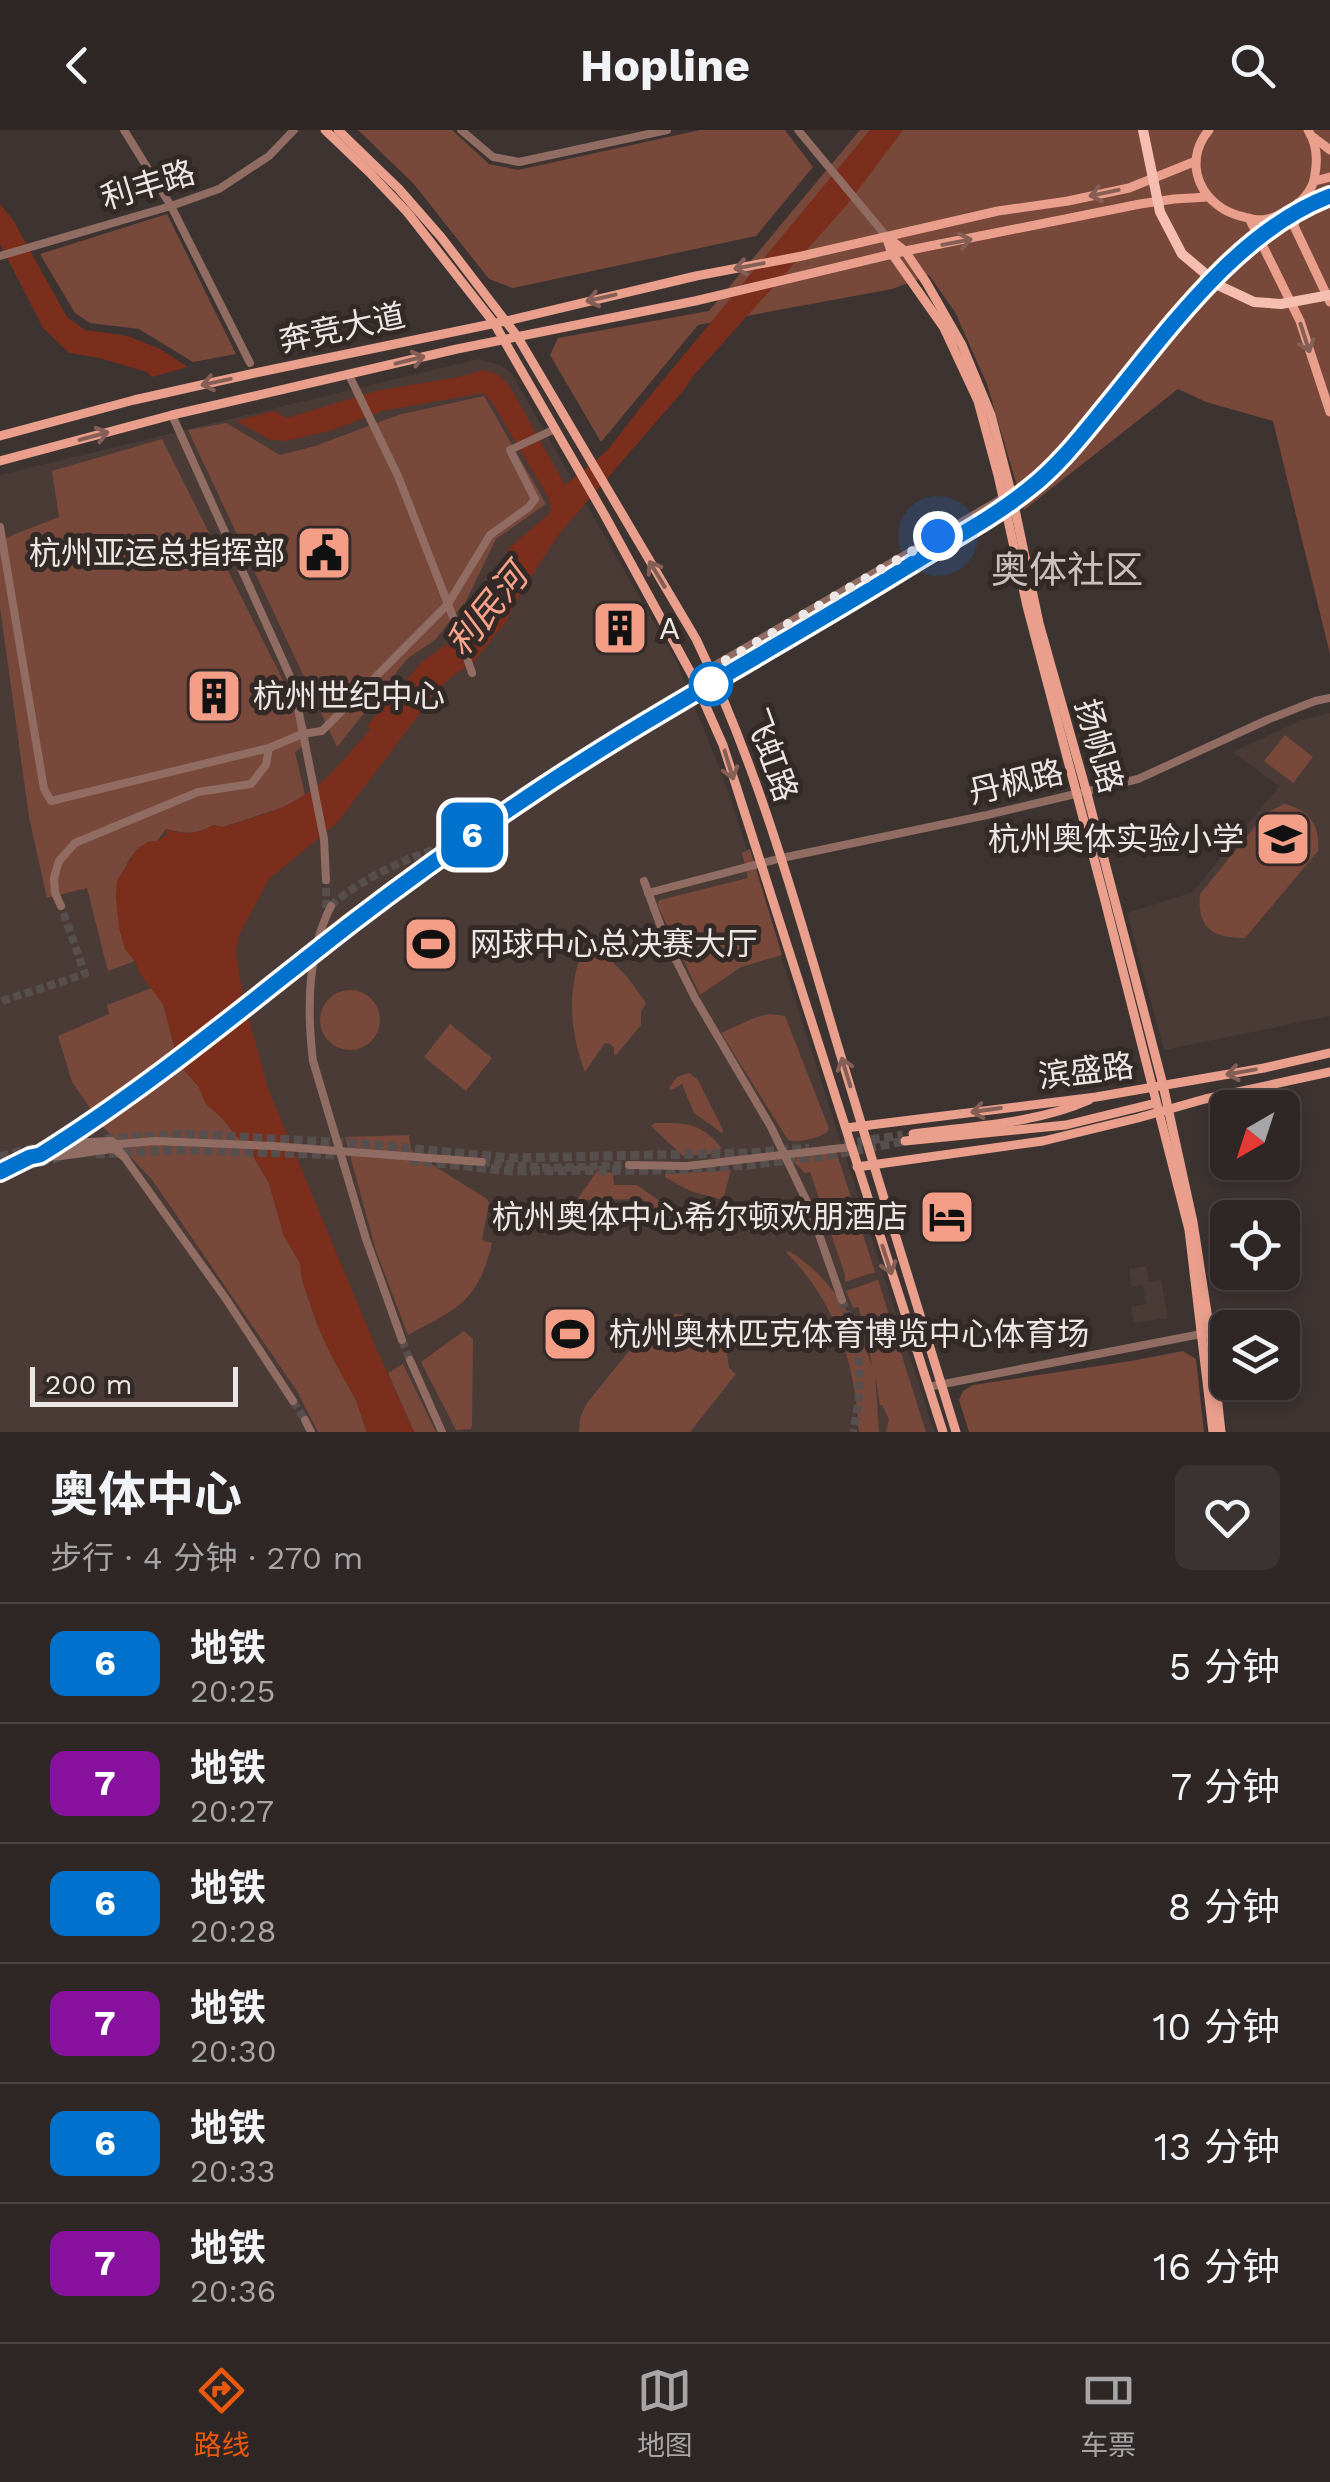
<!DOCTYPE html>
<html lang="zh">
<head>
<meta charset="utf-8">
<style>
	:root { --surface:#2e2726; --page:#3a3332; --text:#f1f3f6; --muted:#a7a5a7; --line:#494443; --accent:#ea580c }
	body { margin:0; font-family:"Work Sans","Noto Sans SC",sans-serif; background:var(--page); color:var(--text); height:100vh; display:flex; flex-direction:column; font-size:38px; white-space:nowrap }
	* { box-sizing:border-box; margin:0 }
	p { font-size:32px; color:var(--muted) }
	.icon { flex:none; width:55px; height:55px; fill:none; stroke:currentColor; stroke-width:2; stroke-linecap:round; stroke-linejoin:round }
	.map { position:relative; height:1302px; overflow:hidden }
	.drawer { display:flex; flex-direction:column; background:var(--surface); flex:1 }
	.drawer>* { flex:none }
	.badge { padding:0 20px; border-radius:15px; font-size:35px; line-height:65px }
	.needle { width:65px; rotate:219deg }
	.fabs { position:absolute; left:1210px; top:960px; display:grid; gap:20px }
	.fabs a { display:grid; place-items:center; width:90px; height:90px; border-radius:15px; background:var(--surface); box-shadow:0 5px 15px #0003,0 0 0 2px var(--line); font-size:50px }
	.scale { position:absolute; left:30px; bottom:25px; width:208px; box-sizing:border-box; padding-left:10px; border:5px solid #ece6e5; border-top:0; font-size:28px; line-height:35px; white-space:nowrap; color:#ece6e5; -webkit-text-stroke:8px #332a28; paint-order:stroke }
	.you { position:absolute; width:50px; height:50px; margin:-25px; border:8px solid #fff; border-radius:50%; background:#1a73e8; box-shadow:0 0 0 15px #1a73e833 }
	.map>.badge { position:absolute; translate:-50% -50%; box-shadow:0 0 0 5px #fff }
	.round { display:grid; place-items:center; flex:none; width:105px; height:105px; border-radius:15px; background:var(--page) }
	.headline { display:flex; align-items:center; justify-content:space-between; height:170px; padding:0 50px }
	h1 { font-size:48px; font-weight:700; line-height:75px }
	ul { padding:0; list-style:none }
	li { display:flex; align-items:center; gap:30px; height:120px; padding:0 50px; border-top:2px solid var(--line) }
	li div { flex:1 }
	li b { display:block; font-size:38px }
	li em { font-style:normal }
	li .badge { min-width:110px; font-weight:700; text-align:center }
	header { display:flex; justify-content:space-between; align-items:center; height:130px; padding:0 50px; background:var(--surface); font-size:45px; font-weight:700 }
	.tab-bar { display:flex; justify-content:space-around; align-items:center; height:140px; border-top:2px solid var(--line); background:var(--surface); font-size:28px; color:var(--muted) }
	.tab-bar a { display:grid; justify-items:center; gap:5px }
	.tab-bar .selected { color:var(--accent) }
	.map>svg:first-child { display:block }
</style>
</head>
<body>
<header><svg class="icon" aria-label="back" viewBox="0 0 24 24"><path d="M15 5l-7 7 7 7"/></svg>Hopline<svg class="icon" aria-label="search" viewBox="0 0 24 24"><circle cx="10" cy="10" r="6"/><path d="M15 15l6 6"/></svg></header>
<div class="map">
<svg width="1330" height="1302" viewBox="0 0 1330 1302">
	<rect width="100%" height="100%" fill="#3d3432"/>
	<g fill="#4b3b37">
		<polygon points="478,229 500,235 512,244 677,533 727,658 934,1302 0,1302 0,345"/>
		<polygon points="1330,583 1330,886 1164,920 1127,783 1193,762 1279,656 1233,622 1302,590"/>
		<polygon points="1146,1136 1149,1152 1161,1150 1168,1188 1134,1193 1131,1177 1146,1174 1143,1155 1132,1157 1129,1139"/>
	</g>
	<g fill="#78483b">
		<polygon points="358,0 452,0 489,34 518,40 700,0 785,0 813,37 756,106 513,158 489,149 413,53"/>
		<polygon points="860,0 1330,0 1330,524 1273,291 1206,272 1178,259 1024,380 987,254 955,182 929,145 892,159 698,195 601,312 550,225 558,208 709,181"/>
		<polygon points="167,84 236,224 193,232 139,199 90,193 75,183 40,124"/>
		<polygon points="484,266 546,374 496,409 466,471 435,510 408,528 337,617 188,300 226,293 280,325 315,316 398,285"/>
		<path d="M162 309 307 598 309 612 295 622 305 665 284 677 223 697 213 695C196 705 186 704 166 699L157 711 148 712 137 719 127 733 125 819 135 831 108 841 87 758 47 768 29 687 0 477V410L59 387 52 341Z"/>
		<polygon points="1285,605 1313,627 1293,653 1264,631"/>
		<path d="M1284 674C1309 680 1320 694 1318 721L1245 808C1212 808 1197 798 1200 764L1266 683Z"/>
		<polygon points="750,719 782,825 741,837 700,865 657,774 660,770 748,748 742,723"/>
		<path d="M589 807 628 848 646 873 641 882V895L617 924 614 926V917L608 913 604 914 585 942C568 897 566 851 589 807Z"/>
		<polygon points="152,858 163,874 177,926 184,940 199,957 206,974 222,988 253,1026 269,1053 284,1106 300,1133 302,1150 317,1194 329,1221 356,1270 367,1302 318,1302 297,1261 153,1051 103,997 72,952 58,906 109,884 107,875"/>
		<circle cx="350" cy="890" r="30"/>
		<path d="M769 884 785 886 828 996 829 1000C822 1008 799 1013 788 1010L721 903 754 888Z"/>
		<polygon points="450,894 492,928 466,961 424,927"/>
		<polygon points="689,943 698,950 723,1000 722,1003 694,983 682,954 671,960 669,958 677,947"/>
		<path d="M655 993C686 993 700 992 721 1017L720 1023 683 1026 651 996Z"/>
		<path d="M409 1005 411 1019 415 1024 487 1069 489 1073 482 1110 492 1113C478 1172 458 1178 408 1205L376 1121 345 1007Z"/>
		<polygon points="836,1021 875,1142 845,1152 845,1145 810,1042 805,1043 795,1033 798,1026"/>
		<polygon points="731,1040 723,1070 690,1061 665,1047 665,1044"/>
		<polygon points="597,1041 613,1043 614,1055 637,1055 668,1077 667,1079 647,1083 643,1069 577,1070"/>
		<path d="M789 1121C831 1147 856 1189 872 1236L869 1219 872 1216 858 1177 853 1178 846 1161 878 1150 926 1302H886L889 1289 882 1275H880L875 1243 879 1302H859C855 1232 836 1173 786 1122Z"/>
		<path d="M676 1184C709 1189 727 1205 729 1238L736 1244 690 1302H579L580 1288 587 1273 650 1195 663 1187Z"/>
		<polygon points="464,1201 473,1209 472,1295 471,1299 456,1300 421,1232"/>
		<polygon points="1183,1221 1196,1229 1204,1302 969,1302 959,1270 963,1261 973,1255 1131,1231"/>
		<polygon points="403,1234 436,1302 414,1302 388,1243"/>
	</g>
	<g fill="#7a2e1b">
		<path d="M870 0H903L846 76 695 244 683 261 559 404 523 459 506 492 471 535 455 544 439 558 337 693 269 749 239 805 236 823 244 872 269 961 374 1213 414 1302H367L356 1270 329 1221 317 1193 302 1150 300 1133 284 1106 269 1053 253 1026 222 988 206 974 199 957 184 940 177 926 163 874 140 844 135 831 125 819 119 798 116 768 117 751 137 719 148 712 157 711 167 705 166 699C185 705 196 705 213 695L223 697C250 688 279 682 303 666 329 650 349 622 370 600L368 595 422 532 447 514 478 479 510 417 549 384 551 379 548 367 492 272 483 263 382 281 333 300 286 311 271 310 236 291 273 281 287 288 376 261 459 247 483 240 497 244 509 255 565 355 607 321 640 278Z"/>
		<polygon points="0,74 13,90 67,187 85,200 128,206 160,219 188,237 152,247 147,242 99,228 69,223 43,198 0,114"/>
	</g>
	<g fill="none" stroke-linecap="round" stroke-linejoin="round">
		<g stroke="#574f4d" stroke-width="8" stroke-dasharray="8 4" stroke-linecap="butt">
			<path d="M331 776C355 751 426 717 460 714"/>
			<polyline points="326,778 326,750"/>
			<polyline points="2,871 85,844 61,776"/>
			<polyline points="40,1025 68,1018"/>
			<polyline points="482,1032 550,1038 629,1035"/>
			<path d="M842 1170C862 1220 864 1249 853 1302"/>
			<polyline points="402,1210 410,1230"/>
			<polyline points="293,1271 305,1290"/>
		</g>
		<g stroke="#574f4d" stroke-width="9" stroke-dasharray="9 4.5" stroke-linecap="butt">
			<polyline points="105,1009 186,1004 365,1014 510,1028 745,1023 809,1018"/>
			<polyline points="844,1014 903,1005"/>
			<polyline points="96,1024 181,1020 345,1025"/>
			<polyline points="0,1027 55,1012 80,1010"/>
			<polyline points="410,1030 511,1041 670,1040 747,1035 831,1025 905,1011"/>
			<polyline points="0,1043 60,1027"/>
		</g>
		<g stroke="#916c62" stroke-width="8">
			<polyline points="124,0 171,76 250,233"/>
			<polyline points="461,0 493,27 519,32 667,0"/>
			<polyline points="798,0 887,107"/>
			<polyline points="0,126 171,76 219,59 269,26 294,0"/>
			<polyline points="349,245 398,346 455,492 472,543"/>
			<polyline points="172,285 293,553 324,709 326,750"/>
			<polyline points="0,397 44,659 51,671 269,618 302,604 322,601 448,474 490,405 529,377 535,369 510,320 555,299"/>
			<polyline points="693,548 1003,368"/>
			<polyline points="460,714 500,714"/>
			<polyline points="644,751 665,808 695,868 771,997 809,1076 842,1170"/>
			<polyline points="648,763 782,728 987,685 1138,649 1267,590 1315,571 1330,568"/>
			<polyline points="61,776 55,763 54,748 59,731 75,713 198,662 251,654 266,635 269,618"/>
			<path d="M331 776C307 824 307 880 313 931L366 1109 402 1210"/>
			<polyline points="125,1028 226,1169 293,1271"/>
			<path d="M0 1035 40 1025 47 1018 87 1012 112 1011 125 1028 115 1019C94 1020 57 1030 40 1025"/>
			<polyline points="629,1035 687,1036 851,1017"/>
			<polyline points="410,1230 442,1302"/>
			<polyline points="928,1257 1206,1203"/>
			<polyline points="305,1290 311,1302"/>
		</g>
		<g stroke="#e99f8b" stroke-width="9">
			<polyline points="325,0 369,42 407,82 494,193 604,384 692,545 723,615 943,1302"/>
			<path d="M338 0 399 59 441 107 517 206 696 509C758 637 796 775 836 910 875 1041 916 1171 956 1302"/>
			<path d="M1209 0C1180 34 1203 79 1244 87 1251 89 1260 91 1267 89 1276 88 1287 81 1295 76 1305 68 1314 57 1315 44 1318 28 1317 14 1308 0"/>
			<polyline points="1313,7 1330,20"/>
			<polyline points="1315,51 1330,47"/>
			<polyline points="1298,73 1294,96 1330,172"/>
			<polyline points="1249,88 1300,191 1330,282"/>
			<polyline points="887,107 905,121 926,152 962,215 991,285 1013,370 1039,493 1086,660 1163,955 1193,1092 1210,1202 1221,1302"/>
			<polyline points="887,109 892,124 944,198 978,271 998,345 1027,476 1104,767 1189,1100 1213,1302"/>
			<polyline points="0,306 134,270 255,243 506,191 696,146 802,126 998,81 1068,71 1129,58 1196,31"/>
			<polyline points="0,331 172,285 457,219 695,171 905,121 1140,74 1174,69 1208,67"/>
			<polyline points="846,998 1096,967 1264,938 1330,923"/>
			<path d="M913 1004C971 996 1035 994 1089 970"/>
			<polyline points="905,1011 1066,995 1156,973"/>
			<polyline points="857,1037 1043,1011 1138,988 1205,969 1330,942"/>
		</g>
		<polyline stroke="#916c62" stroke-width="8" points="68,1018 156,1011 273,1016 482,1032"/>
		<polyline stroke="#f5beb0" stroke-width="10" points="1143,0 1160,82 1182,124 1220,156 1254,172 1281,174 1330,165"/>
	</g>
	<defs><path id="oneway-shaft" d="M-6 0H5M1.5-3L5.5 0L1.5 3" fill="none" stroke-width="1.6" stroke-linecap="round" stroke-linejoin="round" transform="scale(2.5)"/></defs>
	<g stroke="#855f55">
		<use href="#oneway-shaft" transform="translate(1104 63) rotate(168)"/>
		<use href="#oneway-shaft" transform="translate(957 112) rotate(-11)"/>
		<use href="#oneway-shaft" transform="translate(749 136) rotate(169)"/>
		<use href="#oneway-shaft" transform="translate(601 168) rotate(167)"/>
		<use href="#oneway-shaft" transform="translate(1305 208) rotate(72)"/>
		<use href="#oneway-shaft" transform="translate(410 230) rotate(-14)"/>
		<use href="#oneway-shaft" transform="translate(216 252) rotate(168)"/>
		<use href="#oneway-shaft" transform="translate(94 306) rotate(-15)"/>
		<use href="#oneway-shaft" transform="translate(657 444) rotate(-121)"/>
		<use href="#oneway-shaft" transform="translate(729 635) rotate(73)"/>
		<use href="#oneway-shaft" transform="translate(846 942) rotate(-107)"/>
		<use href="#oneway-shaft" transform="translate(1241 942) rotate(170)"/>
		<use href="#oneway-shaft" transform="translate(986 980) rotate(172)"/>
		<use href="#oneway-shaft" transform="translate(887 1130) rotate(72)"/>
	</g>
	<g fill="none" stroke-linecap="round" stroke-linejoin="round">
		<g stroke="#fff" stroke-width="22">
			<path id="line" d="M0 1042 30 1027 40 1025C151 956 250 872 353 792 413 746 475 702 538 660 658 580 785 513 907 437 948 411 992 389 1030 358 1058 336 1080 308 1102 281 1165 205 1235 102 1330 66"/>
		</g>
		<use href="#line" stroke="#0072ce" stroke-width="15"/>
		<polyline stroke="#ece6e5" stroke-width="10" stroke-dasharray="0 18" points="711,554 716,551 711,539 938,406"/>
	</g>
	<defs>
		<g id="civic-square" transform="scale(2.875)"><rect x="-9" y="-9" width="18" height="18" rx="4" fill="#f49e88" stroke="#332a28"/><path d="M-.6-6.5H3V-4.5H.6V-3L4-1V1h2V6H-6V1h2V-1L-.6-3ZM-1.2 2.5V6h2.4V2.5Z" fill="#111"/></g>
		<g id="building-square" transform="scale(2.875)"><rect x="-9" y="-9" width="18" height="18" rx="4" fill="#f49e88" stroke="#332a28"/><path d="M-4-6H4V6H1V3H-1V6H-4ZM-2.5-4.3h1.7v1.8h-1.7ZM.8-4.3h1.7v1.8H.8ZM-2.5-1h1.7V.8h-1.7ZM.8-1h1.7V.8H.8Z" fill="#111"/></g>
		<g id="school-square" transform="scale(2.875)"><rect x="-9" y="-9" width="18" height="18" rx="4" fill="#f49e88" stroke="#332a28"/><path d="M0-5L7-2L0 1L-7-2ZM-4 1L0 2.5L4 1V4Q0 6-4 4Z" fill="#111"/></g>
		<g id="stadium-square" transform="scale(2.875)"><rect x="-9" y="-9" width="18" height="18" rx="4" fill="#f49e88" stroke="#332a28"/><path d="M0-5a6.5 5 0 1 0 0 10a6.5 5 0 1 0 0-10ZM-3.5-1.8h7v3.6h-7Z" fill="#111"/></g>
		<g id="hotel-square" transform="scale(2.875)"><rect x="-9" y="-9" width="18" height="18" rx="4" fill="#f49e88" stroke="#332a28"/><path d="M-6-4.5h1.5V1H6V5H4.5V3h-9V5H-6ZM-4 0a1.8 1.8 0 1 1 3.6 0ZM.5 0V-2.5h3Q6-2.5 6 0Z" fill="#111"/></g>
	</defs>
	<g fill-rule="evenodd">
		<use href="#civic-square" x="324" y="423"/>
		<use href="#building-square" x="620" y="498"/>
		<use href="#building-square" x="214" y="566"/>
		<use href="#school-square" x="1283" y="709"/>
		<use href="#stadium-square" x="431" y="814"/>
		<use href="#hotel-square" x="947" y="1087"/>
		<use href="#stadium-square" x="570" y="1204"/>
	</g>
	<circle fill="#fff" stroke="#0072ce" stroke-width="5" cx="711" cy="554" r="20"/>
	<g text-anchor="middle" stroke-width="10" stroke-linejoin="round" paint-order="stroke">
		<g font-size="32" fill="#ece6e5" stroke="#332a28">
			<text transform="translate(148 55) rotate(-17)" y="11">利丰路</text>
			<text transform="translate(342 198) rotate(-12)" y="11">奔竞大道</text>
			<text transform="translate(1099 616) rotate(74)" y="11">扬帆路</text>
			<text transform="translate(771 625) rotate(70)" y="11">飞虹路</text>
			<text transform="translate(1016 652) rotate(-13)" y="11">丹枫路</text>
			<text transform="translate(1086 941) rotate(-7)" y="11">滨盛路</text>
		</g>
		<g font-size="32" fill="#ece6e5" stroke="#332a28" text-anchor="start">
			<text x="285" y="434" text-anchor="end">杭州亚运总指挥部</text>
			<text x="659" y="509">A</text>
			<text x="253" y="577">杭州世纪中心</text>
			<text x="1244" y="720" text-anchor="end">杭州奥体实验小学</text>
			<text x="470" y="825">网球中心总决赛大厅</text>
			<text x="908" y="1098" text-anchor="end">杭州奥体中心希尔顿欢朋酒店</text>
			<text x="609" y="1215">杭州奥林匹克体育博览中心体育场</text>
		</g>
		<g font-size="35" font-style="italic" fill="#fea48d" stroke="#332a28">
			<text transform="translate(487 480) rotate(-51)" y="12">利民河</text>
		</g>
		<g font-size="38" fill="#cbc0bd" stroke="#332a28">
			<text x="1067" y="453">奥体社区</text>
		</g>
	</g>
</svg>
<div class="fabs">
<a><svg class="needle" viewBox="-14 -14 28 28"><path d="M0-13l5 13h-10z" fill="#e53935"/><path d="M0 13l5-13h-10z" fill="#a7a5a7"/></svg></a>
<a><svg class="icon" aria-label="locate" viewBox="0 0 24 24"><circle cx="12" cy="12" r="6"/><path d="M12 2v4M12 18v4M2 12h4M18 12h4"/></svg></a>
<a><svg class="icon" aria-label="layers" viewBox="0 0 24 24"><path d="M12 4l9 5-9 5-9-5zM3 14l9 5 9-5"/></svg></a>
</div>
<div class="scale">200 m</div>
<div class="you" style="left:938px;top:406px"></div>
<b class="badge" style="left:472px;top:705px;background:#0072ce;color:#fff">6</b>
</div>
<section class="drawer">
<div class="headline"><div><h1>奥体中心</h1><p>步行 · 4 分钟 · 270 m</p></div><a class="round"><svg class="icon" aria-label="heart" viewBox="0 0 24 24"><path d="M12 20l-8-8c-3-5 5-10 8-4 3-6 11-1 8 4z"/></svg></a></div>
<ul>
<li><span class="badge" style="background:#0072ce;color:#fff">6</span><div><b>地铁</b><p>20:25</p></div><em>5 分钟</em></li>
<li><span class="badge" style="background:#88129e;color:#fff">7</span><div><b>地铁</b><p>20:27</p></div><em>7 分钟</em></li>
<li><span class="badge" style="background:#0072ce;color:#fff">6</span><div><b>地铁</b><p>20:28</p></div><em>8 分钟</em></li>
<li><span class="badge" style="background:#88129e;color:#fff">7</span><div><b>地铁</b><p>20:30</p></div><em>10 分钟</em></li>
<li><span class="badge" style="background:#0072ce;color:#fff">6</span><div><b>地铁</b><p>20:33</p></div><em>13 分钟</em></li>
<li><span class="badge" style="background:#88129e;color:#fff">7</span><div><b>地铁</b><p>20:36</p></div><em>16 分钟</em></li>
</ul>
</section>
<nav class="tab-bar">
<a class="selected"><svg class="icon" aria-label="directions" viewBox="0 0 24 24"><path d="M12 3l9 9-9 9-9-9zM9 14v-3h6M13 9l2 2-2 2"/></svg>路线</a>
<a><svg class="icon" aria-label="map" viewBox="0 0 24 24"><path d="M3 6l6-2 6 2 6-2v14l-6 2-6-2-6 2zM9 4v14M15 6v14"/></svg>地图</a>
<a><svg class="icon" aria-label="tickets" viewBox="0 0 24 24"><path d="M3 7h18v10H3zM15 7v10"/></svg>车票</a>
</nav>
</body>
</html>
